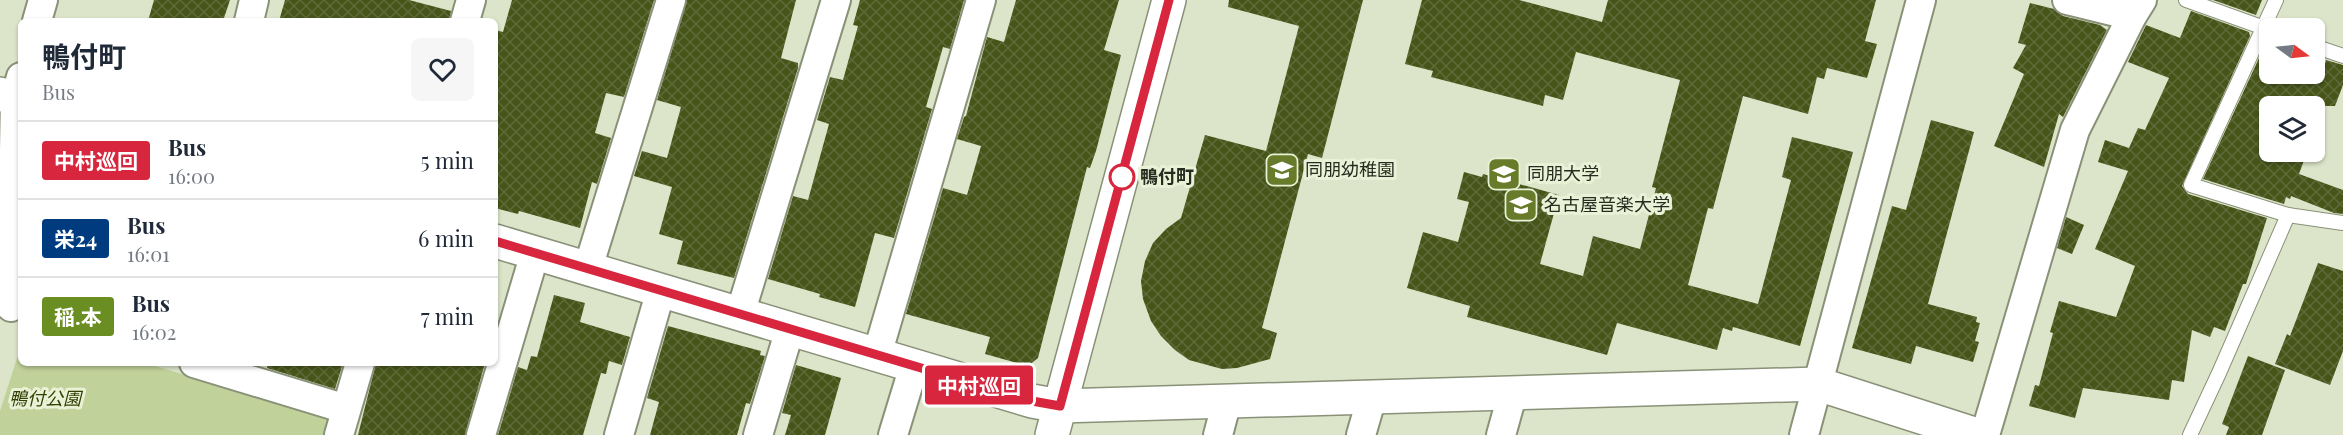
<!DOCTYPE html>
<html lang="en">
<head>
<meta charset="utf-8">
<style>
	:root { --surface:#fff; --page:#f6f6f7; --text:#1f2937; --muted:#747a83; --line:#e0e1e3 }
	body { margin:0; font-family:"Playfair Display","Noto Sans JP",serif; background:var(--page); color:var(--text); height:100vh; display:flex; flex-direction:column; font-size:22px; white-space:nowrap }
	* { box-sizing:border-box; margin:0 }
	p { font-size:20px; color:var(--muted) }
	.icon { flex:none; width:33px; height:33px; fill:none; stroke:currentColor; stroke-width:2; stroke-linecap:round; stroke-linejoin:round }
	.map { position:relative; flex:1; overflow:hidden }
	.details { position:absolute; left:18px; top:18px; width:480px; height:348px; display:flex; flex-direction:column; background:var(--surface); border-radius:9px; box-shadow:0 2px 4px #0004 }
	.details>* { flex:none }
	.badge { padding:0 12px; border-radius:4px; font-size:21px; line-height:39px }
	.needle { width:39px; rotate:105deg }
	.buttons { position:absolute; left:2259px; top:18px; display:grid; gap:12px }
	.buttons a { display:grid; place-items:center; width:66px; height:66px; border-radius:9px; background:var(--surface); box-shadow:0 2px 4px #0004; font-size:30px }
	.map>.badge { position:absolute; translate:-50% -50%; box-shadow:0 0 0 3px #fff }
	.round { display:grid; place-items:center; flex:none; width:63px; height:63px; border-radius:9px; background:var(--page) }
	.headline { display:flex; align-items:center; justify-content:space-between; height:102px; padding:0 24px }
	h1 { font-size:28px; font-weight:700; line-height:45px }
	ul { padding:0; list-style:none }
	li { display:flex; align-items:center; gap:18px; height:78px; padding:0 24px; border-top:2px solid var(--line) }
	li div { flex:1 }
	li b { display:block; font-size:22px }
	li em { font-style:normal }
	li .badge { min-width:66px; font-weight:700; text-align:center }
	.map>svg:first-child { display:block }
</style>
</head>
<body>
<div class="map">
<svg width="2343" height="435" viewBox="0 0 2343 435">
	<defs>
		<pattern id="building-cross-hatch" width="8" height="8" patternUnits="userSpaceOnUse" patternTransform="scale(1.5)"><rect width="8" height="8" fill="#475519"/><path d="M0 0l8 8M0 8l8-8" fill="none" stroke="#5f6a3a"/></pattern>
	</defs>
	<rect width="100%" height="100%" fill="#dce5ca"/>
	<polygon fill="#c0d199" points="21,346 21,363 145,363 327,417 331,420 326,435 0,435 0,411"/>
	<g fill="url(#building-cross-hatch)">
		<polygon points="154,0 230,0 223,21 148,21"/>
		<polygon points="285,0 409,0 451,11 449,21 279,21"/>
		<polygon points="512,0 654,0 624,97 606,93 595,133 611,138 597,184 592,182 580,228 519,211 518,214 495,208 495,30 503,32"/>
		<polygon points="687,0 796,0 781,58 798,63 798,68 734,278 677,264 683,241 659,234 672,187 634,176 642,151 667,158 681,107 657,100"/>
		<polygon points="860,0 964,0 950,49 943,47 926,107 932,109 894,238 875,233 855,307 819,297 820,294 768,279 793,196 808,200 829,124 817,120 830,77 843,80 858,26 853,25"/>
		<polygon points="1016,0 1119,0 1104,50 1121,55 1096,151 1090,168 1087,167 1038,358 1028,366 985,354 990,337 906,314 943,188 967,195 981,146 957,139 964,117 966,116 987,37 1004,42"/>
		<polygon points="1229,0 1363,0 1322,158 1308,154 1262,328 1277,333 1270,359 1237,368 1222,369 1189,360 1175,350 1161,336 1151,321 1143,299 1141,281 1145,261 1153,243 1166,229 1181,218 1205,135 1266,151 1299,26 1228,7"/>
		<polygon points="1422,0 1519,0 1602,22 1608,0 1876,0 1865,41 1877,44 1867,78 1827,68 1824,79 1817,77 1808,114 1743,96 1713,209 1708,208 1688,285 1758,304 1791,180 1782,177 1792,137 1853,152 1800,346 1733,327 1732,331 1723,328 1717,350 1617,323 1607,355 1467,317 1470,306 1407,288 1423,232 1458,242 1469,202 1457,199 1464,172 1482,177 1483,174 1559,195 1540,264 1583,276 1593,236 1640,249 1656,188 1652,187 1680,80 1576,52 1563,100 1545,95 1543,106 1431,77 1433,71 1405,64"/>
		<polygon points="2213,0 2262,0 2256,15"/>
		<polygon points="2030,3 2054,9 2063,16 2100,25 2107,30 2063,117 2059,114 2044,167 1994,146 2024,74 2013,68 2026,45 2018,43"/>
		<polygon points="2191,11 2249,32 2250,36 2182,186 2188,194 2267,218 2246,284 2243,284 2225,331 2214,327 2210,337 2192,330 2184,382 2172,380 2169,400 2083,388 2075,418 2029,406 2035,385 2039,386 2053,333 2050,332 2059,301 2116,317 2135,266 2095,249 2128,171 2098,162 2105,140 2129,148 2138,128 2145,130 2169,78 2128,62 2146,25 2180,38"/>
		<polygon points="2266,43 2270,44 2270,74 2322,74 2326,60 2343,65 2343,85 2335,106 2270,106 2270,152 2307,152 2299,174 2343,190 2343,214 2334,213 2291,196 2290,199 2286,197 2284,204 2203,179"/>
		<polygon points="1931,120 1974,132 1928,304 1977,317 1976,322 1980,323 1975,341 1979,342 1973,362 1916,346 1911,364 1852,348 1892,206 1906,210"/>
		<polygon points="2066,217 2084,225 2072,254 2057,248"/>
		<polygon points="2318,263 2343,271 2343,351 2330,385 2275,364 2287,334 2290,336"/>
		<polygon points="554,295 585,303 580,322 630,337 622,365 609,361 606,374 601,373 583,435 498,435 518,367 527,370 531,356 537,357"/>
		<polygon points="668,326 761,351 760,355 765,356 750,404 746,403 737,435 650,435 659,402 647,398"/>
		<polygon points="2248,356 2285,370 2262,435 2226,435 2229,427 2222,424"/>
		<polygon points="268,363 343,363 335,389 267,368"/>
		<polygon points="376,363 485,363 465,435 358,435"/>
		<polygon points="796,365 841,378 825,435 785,435 791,415 782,413"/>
	</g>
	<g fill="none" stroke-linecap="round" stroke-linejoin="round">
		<g stroke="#899178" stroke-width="16">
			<g id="lane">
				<polyline points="2186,0 2270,30"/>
				<polyline points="2276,0 2191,185 2288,215 2343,223"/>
				<polyline points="2314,46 2343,56"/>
				<polyline points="2190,435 2219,373 2288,215"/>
			</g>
		</g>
		<g stroke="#899178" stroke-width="32">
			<g id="street">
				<polyline points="2067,0 2132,16"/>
				<polyline points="37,21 43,0"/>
				<polyline points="249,21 254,0"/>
				<polyline points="465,21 471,0"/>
				<polyline points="588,268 671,0"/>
				<polyline points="11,307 15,98 21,77"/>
				<polyline points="740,314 836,0"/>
				<polyline points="877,355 981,0"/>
				<polyline points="194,363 346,409"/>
				<polyline points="339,435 360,363"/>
				<polyline points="481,435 535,253"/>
				<polyline points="619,435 661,290"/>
				<polyline points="758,435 790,329"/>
				<polyline points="893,435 914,366"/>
				<polyline points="1218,435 1227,401"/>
				<polyline points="1361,435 1372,397"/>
				<polyline points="1501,435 1513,392"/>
				<polyline points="1804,435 1921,0"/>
				<polyline points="1985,435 2075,130 2132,16 2142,0"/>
			</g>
		</g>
		<g stroke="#899178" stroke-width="36">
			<g id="secondary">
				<polyline points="0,94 21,100"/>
				<polyline points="495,241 1032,401 1060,406 1818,384 1977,435"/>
				<polyline points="1052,435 1169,0"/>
			</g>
		</g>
		<use href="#lane" stroke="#fff" stroke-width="14"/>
		<use href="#street" stroke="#fff" stroke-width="28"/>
		<use href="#secondary" stroke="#fff" stroke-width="33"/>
	</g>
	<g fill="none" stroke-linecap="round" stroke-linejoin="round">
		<g stroke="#fff" stroke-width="14">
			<polyline id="line" points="495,241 1032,401 1060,406 1169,0"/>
		</g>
		<use href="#line" stroke="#d7263d" stroke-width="9"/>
	</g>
	<defs>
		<g id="school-square" transform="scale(1.725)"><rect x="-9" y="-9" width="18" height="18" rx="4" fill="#677b2b" stroke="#e9f2d7"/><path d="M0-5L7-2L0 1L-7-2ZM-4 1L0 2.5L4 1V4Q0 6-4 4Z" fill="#fff"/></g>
		<g id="university-square" transform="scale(1.725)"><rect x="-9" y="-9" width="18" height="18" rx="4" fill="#677b2b" stroke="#e9f2d7"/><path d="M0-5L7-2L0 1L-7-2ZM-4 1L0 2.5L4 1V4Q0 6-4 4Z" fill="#fff"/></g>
	</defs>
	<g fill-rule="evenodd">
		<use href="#school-square" x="1282" y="170"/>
		<use href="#university-square" x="1504" y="174"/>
		<use href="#school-square" x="1521" y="205"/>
	</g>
	<circle fill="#fff" stroke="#d7263d" stroke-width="3" cx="1122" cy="177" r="12"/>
	<g text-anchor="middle" stroke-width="6" stroke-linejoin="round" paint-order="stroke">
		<g font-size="18" fill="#272b20" stroke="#e9f2d7" text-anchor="start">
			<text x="1305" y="176">同朋幼稚園</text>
			<text x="1527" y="180">同朋大学</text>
			<text x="1544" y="211">名古屋音楽大学</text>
		</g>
		<g font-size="18" font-weight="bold" fill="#272b20" stroke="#e9f2d7" text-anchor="start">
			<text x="1140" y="183">鴨付町</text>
		</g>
		<g font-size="18" font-style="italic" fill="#344103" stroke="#e9f2d7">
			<text x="45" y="405">鴨付公園</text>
		</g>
	</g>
</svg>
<div class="buttons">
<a><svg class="needle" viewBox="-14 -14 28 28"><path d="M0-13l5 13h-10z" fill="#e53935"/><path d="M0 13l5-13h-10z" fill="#747a83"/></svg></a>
<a><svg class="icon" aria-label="layers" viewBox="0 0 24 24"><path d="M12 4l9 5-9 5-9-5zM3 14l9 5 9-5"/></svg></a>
</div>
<b class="badge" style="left:979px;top:385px;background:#d7263d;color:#fff">中村巡回</b>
<section class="details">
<div class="headline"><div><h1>鴨付町</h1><p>Bus</p></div><a class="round"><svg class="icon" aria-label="heart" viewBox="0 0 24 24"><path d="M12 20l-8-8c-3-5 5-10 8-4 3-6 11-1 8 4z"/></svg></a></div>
<ul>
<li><span class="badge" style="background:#d7263d;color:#fff">中村巡回</span><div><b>Bus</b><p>16:00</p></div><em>5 min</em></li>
<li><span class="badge" style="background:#003b80;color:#fff">栄24</span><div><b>Bus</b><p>16:01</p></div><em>6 min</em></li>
<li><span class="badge" style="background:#6b8e23;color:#fff">稲.本</span><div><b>Bus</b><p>16:02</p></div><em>7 min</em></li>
</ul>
</section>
</div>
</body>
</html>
